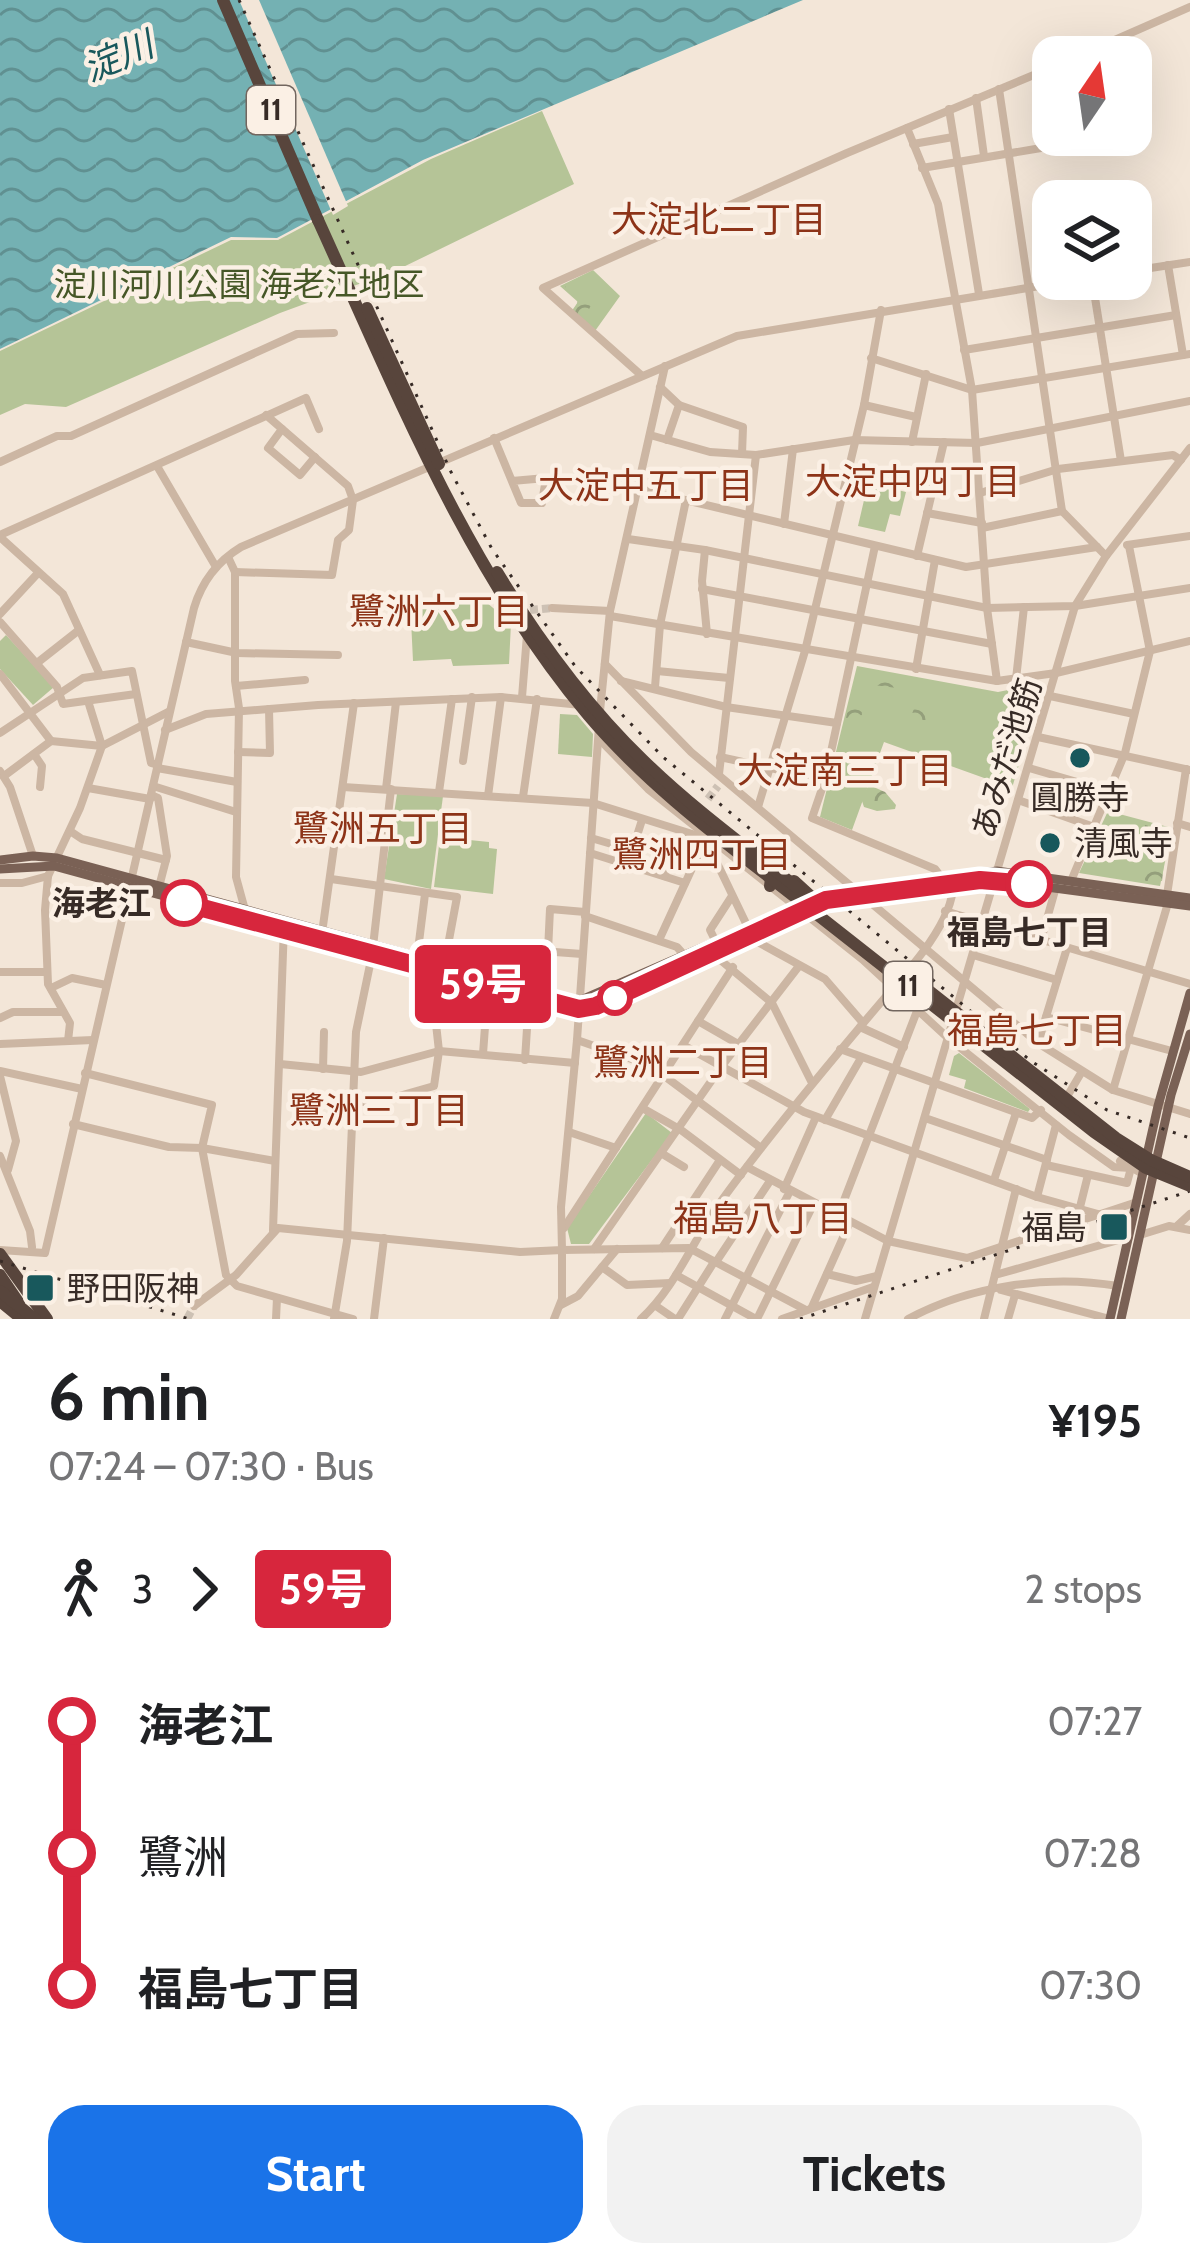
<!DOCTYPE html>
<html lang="en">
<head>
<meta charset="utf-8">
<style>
	:root { --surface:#fff; --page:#f2f2f2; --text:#202124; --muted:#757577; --accent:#1a73e8 }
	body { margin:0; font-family:Cabin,"Noto Sans JP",sans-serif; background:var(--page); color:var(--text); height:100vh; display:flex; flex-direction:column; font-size:45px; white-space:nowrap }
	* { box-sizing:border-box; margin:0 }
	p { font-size:39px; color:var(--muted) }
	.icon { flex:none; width:66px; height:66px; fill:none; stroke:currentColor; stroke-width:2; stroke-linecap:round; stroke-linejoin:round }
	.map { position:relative; height:1319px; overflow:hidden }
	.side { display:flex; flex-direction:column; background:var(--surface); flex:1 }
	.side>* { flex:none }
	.badge { padding:0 24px; border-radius:9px; font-size:42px; line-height:78px }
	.needle { width:78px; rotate:13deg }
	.controls { position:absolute; left:1032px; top:36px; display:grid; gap:24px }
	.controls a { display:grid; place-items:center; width:120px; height:120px; border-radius:24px; background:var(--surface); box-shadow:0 12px 48px #0002; font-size:60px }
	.map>.badge { position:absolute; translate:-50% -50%; box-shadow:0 0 0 6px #fff }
	.legs { display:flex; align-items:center; gap:18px; height:132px; padding:0 48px; font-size:39px }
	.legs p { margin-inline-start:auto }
	.summary { display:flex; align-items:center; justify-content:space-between; height:204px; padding:0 48px }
	h1 { font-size:66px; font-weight:700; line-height:90px }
	.button { display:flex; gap:24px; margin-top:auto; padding:24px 48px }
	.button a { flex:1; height:138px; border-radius:36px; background:var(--accent); color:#fff; font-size:48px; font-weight:700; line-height:138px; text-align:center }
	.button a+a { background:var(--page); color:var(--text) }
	ul { padding:0 48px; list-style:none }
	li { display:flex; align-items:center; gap:42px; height:132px; font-size:45px }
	li i { display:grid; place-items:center; width:18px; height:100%; margin:0 15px; background:currentColor }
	li i::after { content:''; width:30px; height:30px; margin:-15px; border:9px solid; border-radius:50%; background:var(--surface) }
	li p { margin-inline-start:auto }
	li:first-child i { background:linear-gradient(#0000 50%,currentColor 0) }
	li:last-child i { background:linear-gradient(currentColor 50%,#0000 0) }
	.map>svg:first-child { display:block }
</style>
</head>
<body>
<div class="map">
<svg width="1190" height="1319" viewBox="0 0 1190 1319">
	<defs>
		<pattern id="forest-crowns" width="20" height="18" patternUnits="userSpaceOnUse" patternTransform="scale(3)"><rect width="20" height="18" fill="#b5c497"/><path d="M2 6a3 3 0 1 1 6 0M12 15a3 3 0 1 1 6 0" fill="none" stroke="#949f7b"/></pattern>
		<pattern id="water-waves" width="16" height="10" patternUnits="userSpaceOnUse" patternTransform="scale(3)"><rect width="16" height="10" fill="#74b1b3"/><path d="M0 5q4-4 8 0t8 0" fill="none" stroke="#609091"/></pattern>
	</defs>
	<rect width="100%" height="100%" fill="#f3e6d8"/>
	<g fill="#b5c497">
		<polygon points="542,111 574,184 397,270 280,313 66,407 25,404 0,415 0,351 231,240 278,240 431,159"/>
		<polygon points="593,270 620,296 595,331 571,312 578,302 560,286"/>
		<polygon points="868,483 906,492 900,516 890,514 885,532 858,526"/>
		<polygon points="486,602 511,623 509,664 453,666 451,659 413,661 411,620 415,619 415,607"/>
		<polygon points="6,635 54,687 33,705 0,669 0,641"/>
		<polygon points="857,666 998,692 1039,684 1042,687 1012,788 884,742 852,830 820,817"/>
		<polygon points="560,714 577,715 593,734 592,757 558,754"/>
		<polygon points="397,794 443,796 431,889 384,879"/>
		<polygon points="1108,811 1172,828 1160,886 1079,873"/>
		<polygon points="440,837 489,842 489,848 497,849 493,894 434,887"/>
		<polygon points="959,1053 1030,1109 1028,1112 964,1088 966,1080 949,1075 954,1056"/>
		<polygon points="646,1113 672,1133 589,1244 571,1244 567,1228"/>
	</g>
	<g fill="url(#forest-crowns)">
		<path d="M584 277 589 279 588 285 592 282 596 284C595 295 590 313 582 318L575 312 581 286 576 283 568 292 565 286Z"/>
		<path d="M864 672 930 681C938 699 931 726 913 734L907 727 915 706 912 690 866 684 860 694 862 715 846 718 855 680Z"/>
		<polygon points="1030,687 1029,698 1036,702 1029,724 1023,725 1018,722 1019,704 1013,690"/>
		<polygon points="869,785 885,792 896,805 895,809 877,811 864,807 861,798"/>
		<path d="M1115 816 1162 830 1167 836 1162 881H1146L1138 875C1136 857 1131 838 1116 827Z"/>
	</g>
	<polygon fill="url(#water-waves)" points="0,0 803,0 423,160 277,238 231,237 0,349"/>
	<polygon fill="#f3e6d8" points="239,0 259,0 348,206 333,215"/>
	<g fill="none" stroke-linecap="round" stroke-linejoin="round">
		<g stroke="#cdc1b4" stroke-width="8" stroke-dasharray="8 4" stroke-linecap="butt">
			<polyline points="530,610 552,608"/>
			<polyline points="708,799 718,786"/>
			<polyline points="187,1319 194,1306"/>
		</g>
		<g stroke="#ccb6a3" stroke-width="8">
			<polyline points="1076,57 1190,7"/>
			<polyline points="999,89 1062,511 1106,556"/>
			<polyline points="976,98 984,156"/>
			<polyline points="949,109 979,294"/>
			<polyline points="907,128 938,204 972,390 987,608 997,681"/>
			<polyline points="913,144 953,137"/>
			<polyline points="922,168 1047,147 1053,89"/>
			<polyline points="1168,265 1183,355"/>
			<polyline points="1131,271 1190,262"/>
			<polyline points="1092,279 1121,461"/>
			<polyline points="964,350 1176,315"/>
			<polyline points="871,358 972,390 1190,354"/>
			<polyline points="641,375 543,288 847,153 1053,67"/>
			<polyline points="660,387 679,405 667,440"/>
			<polyline points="679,405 743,427 742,454"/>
			<polyline points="864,405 916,417"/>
			<polyline points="282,429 268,448 300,475 315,457"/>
			<polyline points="650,435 710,452 756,455 854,440 977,443 1190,401"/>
			<polyline points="494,438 521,503 542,503 546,478 512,481"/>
			<polyline points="912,442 926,374"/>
			<polyline points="0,462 57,436 71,436 297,334 334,333"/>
			<polyline points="157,466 216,567"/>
			<polyline points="639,489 966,567 1097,547"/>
			<polyline points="980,493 1058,469 1173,455 1181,460"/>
			<polyline points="927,513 982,523"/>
			<polyline points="784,524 793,449"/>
			<polyline points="982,528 1062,511"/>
			<polyline points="0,535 306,398 319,429"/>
			<polyline points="0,537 63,594 100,675"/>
			<polyline points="628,539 705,550 987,608 1075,606 1190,588"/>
			<polyline points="1127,545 1190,536"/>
			<polyline points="875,546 825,780 812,818 935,869 941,877"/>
			<polyline points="705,550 702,581 707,634"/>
			<polyline points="917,556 944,442"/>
			<polyline points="228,557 235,572 235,681 239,708 236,877 245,910"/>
			<polyline points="235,572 332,575 338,540 349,530 353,500 348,486 266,415"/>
			<polyline points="702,589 992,644"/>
			<polyline points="552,608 610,611"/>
			<polyline points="0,614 38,573"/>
			<polyline points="610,616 997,681 1056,673 1190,641"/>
			<polyline points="0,622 57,687 63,704 136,694"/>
			<polyline points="186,642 237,653 338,655"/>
			<polyline points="37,663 79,630"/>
			<polyline points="605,664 691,752 1038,1043 1113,1090 1190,1114"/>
			<polyline points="916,669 935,560"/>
			<polyline points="657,671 729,678"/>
			<polyline points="0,674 51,741"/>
			<polyline points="1016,679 1024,607"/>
			<polyline points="621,681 726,707 837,723"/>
			<polyline points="236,686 305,680"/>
			<polyline points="655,687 660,625 686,500"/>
			<polyline points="1050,696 1134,714"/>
			<polyline points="522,697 527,635"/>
			<polyline points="600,711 610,611 665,366"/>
			<polyline points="165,730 206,714 318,705 501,697 581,705"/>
			<polyline points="0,733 83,678 132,671 151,763 158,765"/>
			<polyline points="1038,737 1190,770"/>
			<polyline points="599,739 648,789 862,959 948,1038 1069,1135 1114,1167 1131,1168 1127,1183 1046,1165"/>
			<polyline points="238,752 270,753 269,709"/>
			<polyline points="34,754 42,766 40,787"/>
			<polyline points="720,757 825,780"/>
			<polyline points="463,761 472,697"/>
			<polyline points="157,768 237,782"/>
			<polyline points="1029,768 1108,791"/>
			<polyline points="0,771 10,787 33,856"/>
			<polyline points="719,774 756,455"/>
			<polyline points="4,776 51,741 102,746 168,712"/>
			<polyline points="153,786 236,812"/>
			<polyline points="343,787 593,803 705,838 754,940 825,979 863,1023"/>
			<polyline points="88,788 150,799"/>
			<polyline points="386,789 396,702"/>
			<polyline points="439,792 452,699"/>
			<polyline points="151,795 158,798 167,856 160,883"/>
			<polyline points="488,796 501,697"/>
			<polyline points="523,797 537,699"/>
			<polyline points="1018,800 1094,827"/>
			<polyline points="758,807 805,651 864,405 881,310"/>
			<polyline points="1177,823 1190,827"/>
			<polyline points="70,831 82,839 166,860"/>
			<polyline points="591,838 632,850"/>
			<polyline points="590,853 685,883"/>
			<polyline points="628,864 642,820"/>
			<polyline points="664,876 683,832"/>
			<polyline points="331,879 457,897 435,1015 439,1051 434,1086 378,1102 353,1102"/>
			<polyline points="1071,881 1125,753 1150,651 1129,546"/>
			<polyline points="0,883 22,883 48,876"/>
			<polyline points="1167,895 1186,769"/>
			<polyline points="945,911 1190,984"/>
			<polyline points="585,916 677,947 685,956"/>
			<polyline points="322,933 354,703"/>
			<polyline points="659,940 706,838"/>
			<polyline points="1041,940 1056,887"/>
			<polyline points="716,942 710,930 732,896"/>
			<polyline points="449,944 582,954"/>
			<polyline points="548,951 550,909 585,912"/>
			<polyline points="712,953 772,1003 811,1081"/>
			<polyline points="973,955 1057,980"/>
			<polyline points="417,958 425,894"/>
			<polyline points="0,972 46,972"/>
			<polyline points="51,988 72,978 106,985"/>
			<polyline points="1046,1017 1172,1051"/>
			<polyline points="0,1018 13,1012 63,1012"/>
			<polyline points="698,1021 738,1044"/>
			<polyline points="860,1027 904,1047"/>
			<polyline points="577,1040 666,1071"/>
			<polyline points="68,1041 70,1023 48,984 45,910 48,876 80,808 102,746 88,701"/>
			<polyline points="1038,1043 1067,948"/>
			<polyline points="0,1044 93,1040"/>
			<polyline points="683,1045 804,1112 1037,1197 1098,1214"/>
			<polyline points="840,1049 1032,1118 1041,1110"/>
			<polyline points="483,1054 488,986"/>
			<polyline points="525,1060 529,997"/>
			<polyline points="280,1064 361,1072 439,1051 575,1063"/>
			<polyline points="323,1069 324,1032"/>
			<polyline points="0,1071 82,1089"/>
			<polyline points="85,1073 212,1105 202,1148 226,1275 237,1286 353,1319"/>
			<polyline points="663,1075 761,1148"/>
			<polyline points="0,1076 16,1141 8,1170"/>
			<polyline points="1113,1090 1168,903"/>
			<polyline points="1068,1095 1081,1073"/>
			<polyline points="644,1109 681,1130 741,1175"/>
			<polyline points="925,1118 1047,1160"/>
			<polyline points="825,1120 861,1058"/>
			<polyline points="73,1124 169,1147 202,1148 275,1161"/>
			<polyline points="569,1132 616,1148"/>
			<polyline points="661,1153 684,1167"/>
			<polyline points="0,1156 30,1231 32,1247"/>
			<polyline points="1120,1161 1143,1174"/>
			<polyline points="747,1167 888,1241 967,1258 1137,1202"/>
			<polyline points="994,1180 1016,1113"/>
			<polyline points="784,1189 816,1117"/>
			<polyline points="1037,1197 1056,1125"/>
			<polyline points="1080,1207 1088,1175"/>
			<polyline points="838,1216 917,1011"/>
			<polyline points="1177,1226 1190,1214"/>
			<polyline points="564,1228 733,967"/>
			<polyline points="273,1230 284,925"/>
			<polyline points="1140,1235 1169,1226 1190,1230"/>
			<polyline points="662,1248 720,1160"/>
			<polyline points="594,1249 721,1067 799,966"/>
			<path d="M0 1250 45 1253 194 608C202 581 218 561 241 547L737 336 1082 279"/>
			<polyline points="716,1262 770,1181"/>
			<polyline points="602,1267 627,1285 670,1283"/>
			<polyline points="827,1274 856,1281 877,1276"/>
			<polyline points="676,1275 756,1319"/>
			<polyline points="995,1275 1129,1237"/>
			<polyline points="1001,1290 1110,1319"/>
			<polyline points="561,1305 578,1296 617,1249"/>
			<polyline points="194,1306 236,1275 278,1228 520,1252 562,1250 561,1207 577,1040 599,726"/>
			<polyline points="656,1306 675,1319"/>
			<polyline points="812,1307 850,1222"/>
			<polyline points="276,1319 277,1298"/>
			<polyline points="334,1319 347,1241 356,1032 372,955 391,789"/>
			<polyline points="374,1319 384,1238"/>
			<polyline points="554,1319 562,1299 562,1250 689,1248 806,1310"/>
			<path d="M641 1319C675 1288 692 1242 719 1204 772 1131 829 1063 888 994 911 968 953 921 953 885"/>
			<polyline points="678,1319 714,1262"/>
			<polyline points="725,1319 790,1191"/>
			<polyline points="757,1319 814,1203"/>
			<polyline points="782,1319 873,1287"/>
			<polyline points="865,1319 1075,606 1106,556 1190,448"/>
			<path d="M908 1319C969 1286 1049 1274 1118 1286"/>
			<polyline points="984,1319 1016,1189"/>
			<polyline points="1008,1319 1015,1295"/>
		</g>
		<g stroke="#7a6155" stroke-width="9">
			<polyline points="0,860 33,856 57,858 579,1001 786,911 881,887 997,871 1190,898"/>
			<polyline points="0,869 54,866 579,1009 595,1006 796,912"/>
			<polyline points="869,894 880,895 994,880 1190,906"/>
			<polyline points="1110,1319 1158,1106 1190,993"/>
			<polyline points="1121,1319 1171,1095 1190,1034"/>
		</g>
		<g stroke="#58453c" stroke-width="12">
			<polyline points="223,0 318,220"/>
			<polyline points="758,848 772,871 770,886"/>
			<polyline points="794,881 817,902"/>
			<polyline points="0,1254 47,1319"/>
			<polyline points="0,1275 19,1303"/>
			<polyline points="0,1301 22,1319"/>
		</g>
		<g stroke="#372b26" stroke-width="3" stroke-dasharray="3 9" stroke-linecap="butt">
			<polyline points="239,0 451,472 492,549 575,666 663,757 1031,1061 1107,1110 1190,1138"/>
			<polyline points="0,1261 189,1319"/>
			<polyline points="800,1319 1190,1191"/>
		</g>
		<g stroke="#58453c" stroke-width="12">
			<path d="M318 220C396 391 466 569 588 715 649 787 726 843 800 901 898 978 996 1055 1094 1132L1146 1168 1190 1186"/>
			<polyline points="367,308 439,464"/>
			<path d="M497 572C538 639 586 705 643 760 691 807 746 847 799 889"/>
			<polyline points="919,983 1116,1138 1151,1160 1190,1177"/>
			<polyline points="0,1291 35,1319"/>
		</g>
	</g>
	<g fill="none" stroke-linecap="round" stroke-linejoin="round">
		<g stroke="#fff" stroke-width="27">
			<polyline id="line-1" points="184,903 579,1009 596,1006 826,900 980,880 1029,884"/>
		</g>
		<use href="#line-1" stroke="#d7263d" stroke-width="18"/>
	</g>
	<g fill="#18585c" stroke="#fbf0e5" stroke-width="4.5">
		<circle cx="1080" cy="758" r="12"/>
		<circle cx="1050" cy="843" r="12"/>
		<rect x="1099" y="1212" width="30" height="30" rx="6"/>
		<rect x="25" y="1273" width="30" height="30" rx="6"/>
	</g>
	<g fill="#fff" stroke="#d7263d" stroke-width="6">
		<circle cx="1029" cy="884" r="21"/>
		<circle cx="184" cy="903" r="21"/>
		<circle cx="615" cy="998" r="15"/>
	</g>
	<g text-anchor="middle" stroke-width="9" stroke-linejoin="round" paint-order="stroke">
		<g fill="#fbf0e5" stroke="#72665f" stroke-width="3">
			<rect x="247" y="86" width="48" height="48" rx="9"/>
			<rect x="884" y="962" width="48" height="48" rx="9"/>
		</g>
		<g font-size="30" font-weight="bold" fill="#372b26">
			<text x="271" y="120">11</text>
			<text x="908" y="996">11</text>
		</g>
		<g font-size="33" fill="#465727" stroke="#fbf0e5">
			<text x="239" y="296">淀川河川公園 海老江地区</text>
		</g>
		<g font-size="33" fill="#372b26" stroke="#fbf0e5">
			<text transform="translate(1006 758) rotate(-73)" y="12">あみだ池筋</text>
		</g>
		<g font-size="33" fill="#372b26" stroke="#fbf0e5" text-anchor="start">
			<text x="1080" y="809" text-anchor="middle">圓勝寺</text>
			<text x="1074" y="855">清風寺</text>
			<text x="1087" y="1239" text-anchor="end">福島</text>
			<text x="67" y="1300">野田阪神</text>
		</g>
		<g font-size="33" font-weight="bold" fill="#372b26" stroke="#fbf0e5" text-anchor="end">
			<text x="151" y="915">海老江</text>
			<text x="1029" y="944" text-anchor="middle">福島七丁目</text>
		</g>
		<g font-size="36" font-style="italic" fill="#18585c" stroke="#fbf0e5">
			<text transform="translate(118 56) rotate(-23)" y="13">淀川</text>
		</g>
		<g font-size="36" fill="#8d3318" stroke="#fbf0e5">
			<text x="719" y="232">大淀北二丁目</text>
			<text x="913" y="494">大淀中四丁目</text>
			<text x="646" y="498">大淀中五丁目</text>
			<text x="439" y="624">鷺洲六丁目</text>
			<text x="845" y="783">大淀南三丁目</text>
			<text x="383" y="841">鷺洲五丁目</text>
			<text x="702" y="867">鷺洲四丁目</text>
			<text x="1037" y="1043">福島七丁目</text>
			<text x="683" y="1075">鷺洲二丁目</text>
			<text x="379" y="1123">鷺洲三丁目</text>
			<text x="763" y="1231">福島八丁目</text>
		</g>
	</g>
</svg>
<div class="controls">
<a><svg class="needle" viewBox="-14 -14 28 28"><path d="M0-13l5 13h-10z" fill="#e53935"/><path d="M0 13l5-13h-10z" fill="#757577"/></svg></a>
<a><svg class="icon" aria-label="layers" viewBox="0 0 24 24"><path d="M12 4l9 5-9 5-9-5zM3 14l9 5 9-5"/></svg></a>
</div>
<b class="badge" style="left:483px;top:984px;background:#d7263d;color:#fff">59号</b>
</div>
<section class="side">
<div class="summary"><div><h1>6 min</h1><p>07:24 – 07:30 · Bus</p></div><b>¥195</b></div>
<div class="legs"><svg class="icon" aria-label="walk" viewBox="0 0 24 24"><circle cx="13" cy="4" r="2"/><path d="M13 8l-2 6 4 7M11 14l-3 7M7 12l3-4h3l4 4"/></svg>3<svg class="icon" aria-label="forward" viewBox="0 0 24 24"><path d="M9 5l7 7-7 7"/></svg><b class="badge" style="background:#d7263d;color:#fff">59号</b><p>2 stops</p></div>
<ul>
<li><i style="color:#d7263d"></i><b>海老江</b><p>07:27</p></li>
<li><i style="color:#d7263d"></i><span>鷺洲</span><p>07:28</p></li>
<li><i style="color:#d7263d"></i><b>福島七丁目</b><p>07:30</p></li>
</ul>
<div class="button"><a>Start</a><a>Tickets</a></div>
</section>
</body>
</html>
